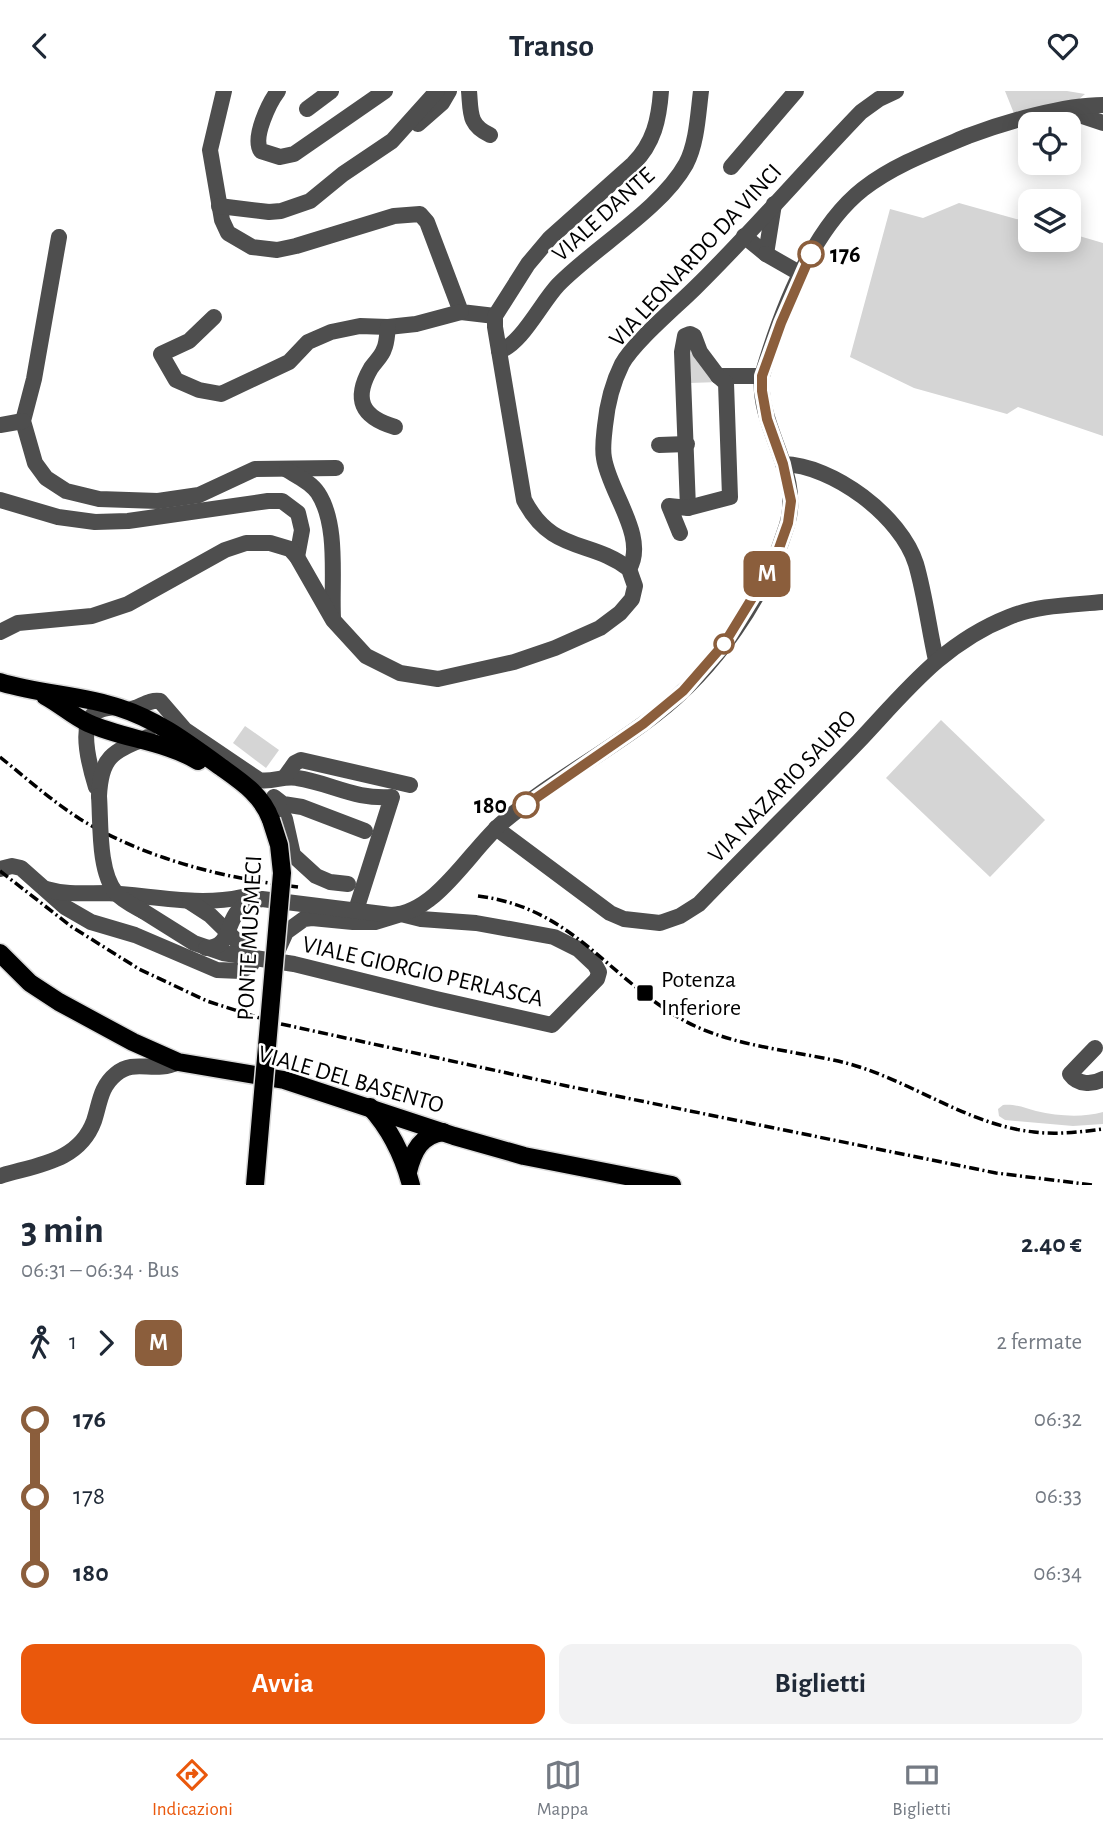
<!DOCTYPE html>
<html lang="it">
<head>
<meta charset="utf-8">
<style>
	:root { --surface:#fff; --page:#f2f2f3; --text:#1f2937; --muted:#747a83; --line:#e0e1e3; --accent:#ea580c }
	body { margin:0; font-family:"Alegreya Sans",sans-serif; background:var(--page); color:var(--text); height:100vh; display:flex; flex-direction:column; font-size:26px; white-space:nowrap }
	* { box-sizing:border-box; margin:0 }
	p { font-size:23px; color:var(--muted) }
	.icon { flex:none; width:38px; height:38px; fill:none; stroke:currentColor; stroke-width:2; stroke-linecap:round; stroke-linejoin:round }
	.map { position:relative; height:1094px; overflow:hidden }
	.drawer { display:flex; flex-direction:column; background:var(--surface); flex:1 }
	.drawer>* { flex:none }
	.badge { padding:0 14px; border-radius:10px; font-size:24px; line-height:46px }
	.buttons { position:absolute; left:1018px; top:21px; display:grid; gap:14px }
	.buttons a { display:grid; place-items:center; width:63px; height:63px; border-radius:14px; background:var(--surface); box-shadow:0 4px 18px #0003; font-size:35px }
	.map>.badge { position:absolute; translate:-50% -50%; box-shadow:0 0 0 4px #fff }
	.legs { display:flex; align-items:center; gap:10px; height:77px; padding:0 21px; font-size:23px }
	.legs p { margin-inline-start:auto }
	.head { display:flex; align-items:center; justify-content:space-between; height:119px; padding:0 21px }
	h1 { font-size:38px; font-weight:600; line-height:52px }
	.cta { display:flex; gap:14px; margin-top:auto; padding:14px 21px }
	.cta a { flex:1; height:80px; border-radius:14px; background:var(--accent); color:#fff; font-size:28px; font-weight:600; line-height:80px; text-align:center }
	.cta a+a { background:var(--page); color:var(--text) }
	ul { padding:0 21px; list-style:none }
	li { display:flex; align-items:center; gap:24px; height:77px; font-size:26px }
	li i { display:grid; place-items:center; width:10px; height:100%; margin:0 9px; background:currentColor }
	li i::after { content:''; width:18px; height:18px; margin:-9px; border:5px solid; border-radius:50%; background:var(--surface) }
	li p { margin-inline-start:auto }
	li:first-child i { background:linear-gradient(#0000 50%,currentColor 0) }
	li:last-child i { background:linear-gradient(currentColor 50%,#0000 0) }
	header { display:flex; justify-content:space-between; align-items:center; height:91px; padding:0 21px; background:var(--surface); font-size:32px; font-weight:600 }
	.menu { display:flex; justify-content:space-around; align-items:center; height:98px; border-top:2px solid var(--line); background:var(--surface); font-size:19px; color:var(--muted) }
	.menu a { display:grid; justify-items:center; gap:4px }
	.menu .active { color:var(--accent) }
	.map>svg:first-child { display:block }
</style>
</head>
<body>
<header><svg class="icon" aria-label="back" viewBox="0 0 24 24"><path d="M15 5l-7 7 7 7"/></svg>Transo<svg class="icon" aria-label="heart" viewBox="0 0 24 24"><path d="M12 20l-8-8c-3-5 5-10 8-4 3-6 11-1 8 4z"/></svg></header>
<div class="map">
<svg width="1103" height="1094" viewBox="0 0 1103 1094">
	<rect width="100%" height="100%" fill="#fff"/>
	<g fill="#d5d5d5">
		<polygon points="1005,0 1067,0 1085,3 1071,15 1015,25"/>
		<polygon points="959,112 1031,132 1031,149 1069,149 1069,142 1103,152 1103,345 1018,316 1007,323 914,297 850,266 890,118 923,127"/>
		<polygon points="690,249 720,291 689,292 687,264"/>
		<polygon points="941,629 1045,729 990,786 886,687"/>
		<polygon points="245,635 279,659 266,677 233,652"/>
		<path d="M1003 1014C1016 1013 1025 1017 1036 1020 1058 1025 1081 1027 1103 1021V1033L1073 1035 1005 1029 999 1025 998 1018Z"/>
	</g>
	<g fill="none" stroke-linecap="round" stroke-linejoin="round">
		<g stroke="#dbdbdb" stroke-width="21">
			<g id="major">
				<path d="M0 591C39 603 81 604 120 617 158 629 189 653 221 676 242 691 262 704 271 729"/>
				<path d="M45 605C60 613 73 625 88 632 123 648 165 650 198 670"/>
				<polyline points="0,862 30,892 59,911 133,951 178,971 284,989 454,1045 524,1065 672,1094"/>
				<path d="M370 1016C391 1039 403 1064 411 1094"/>
				<path d="M408 1081C413 1060 421 1044 443 1041"/>
			</g>
		</g>
		<g stroke="#4e4e4e" stroke-width="16">
			<polyline points="224,0 210,59 222,129 228,142 252,156 277,159 296,155 394,125 420,123 427,131 461,221 495,225"/>
			<path d="M278 0C269 12 252 47 261 60L280 66 294 63 385 0"/>
			<path d="M469 0C471 21 468 34 490 44"/>
			<polyline points="307,18 331,0"/>
			<polyline points="1067,20 1103,32"/>
			<polyline points="418,33 442,12 449,0"/>
			<polyline points="731,76 796,0"/>
			<polyline points="219,115 269,121 281,120 310,110 343,83 392,50 437,0"/>
			<polyline points="744,145 766,163 774,113"/>
			<polyline points="59,146 34,288 23,330 35,372 46,387 66,400 99,408 158,410 199,404 255,378 336,377"/>
			<polyline points="766,163 801,183"/>
			<polyline points="214,226 189,250 161,263 176,289 199,299 221,303 289,271 308,251 331,241 360,235 388,236 416,233 461,221"/>
			<path d="M388 236C387 243 387 252 384 258 382 265 375 271 371 277 353 308 361 326 395 336"/>
			<path d="M499 260C521 254 541 212 558 194 595 156 661 118 686 73 697 52 698 23 701 0"/>
			<polyline points="0,334 23,330"/>
			<polyline points="659,354 687,353"/>
			<path d="M783 373C833 374 901 425 916 473 925 504 929 538 936 569"/>
			<path d="M287 379C297 385 311 391 318 402 339 434 331 490 333 527"/>
			<polyline points="0,409 58,426 95,431 128,430 268,410 282,410 298,422 302,439 297,466"/>
			<polyline points="688,417 682,261 685,245 690,243 694,245 700,261 718,285 762,285"/>
			<polyline points="680,442 669,415 688,417 730,406 726,292 718,285"/>
			<path d="M629 478C648 446 609 401 604 367 602 357 604 345 605 335 607 315 613 291 622 273 634 251 676 216 696 196 753 140 805 79 861 21L879 8 896 0"/>
			<path d="M0 541 18 532 92 525 128 513 225 459 246 452H270L290 458 297 466 333 529 366 565 400 582 438 588 514 571 555 557 600 537 620 522 632 508 635 495 629 478C591 448 552 463 524 409L495 236V225L528 173 550 147 633 73C654 52 659 28 661 0"/>
			<path d="M127 619C139 618 148 608 160 610L185 639 259 689C272 692 284 684 297 687 331 692 355 709 392 706L356 819"/>
			<polyline points="285,686 295,672 301,669 410,694"/>
			<path d="M96 696C91 680 79 639 92 625 98 617 108 617 118 616"/>
			<path d="M99 705C101 665 112 661 148 646"/>
			<polyline points="274,706 283,713 302,716 365,740"/>
			<polyline points="276,710 285,728 293,764 316,785 330,791 348,793"/>
			<path d="M496 737 610 822 624 828 660 832 680 825 699 813C752 758 806 705 859 650 906 600 943 552 1009 526 1038 514 1072 514 1103 511"/>
			<polyline points="0,778 12,775 21,777 65,816 91,831 135,844 217,879 241,880 251,874 254,867"/>
			<path d="M46 798C66 804 85 802 106 802 150 804 197 816 242 806"/>
			<polyline points="190,811 210,824 254,867"/>
			<polyline points="143,820 194,852 223,862 294,873 436,908 552,934 597,888 599,881 595,874 578,858 554,846 476,832 421,828 401,823 375,831 353,831 312,827 304,828 286,841 277,861"/>
			<path d="M206 857C239 857 218 815 262 808L391 824C437 822 470 759 503 731 550 691 606 662 655 624 715 578 765 506 787 434 803 382 757 337 762 285 780 223 811 139 863 98 894 74 932 60 968 45 1005 31 1064 14 1103 14"/>
			<path d="M1095 957 1070 983C1078 994 1092 994 1103 988"/>
			<path d="M0 1085C36 1074 79 1071 94 1030 100 1012 100 996 116 983 135 967 154 983 178 971"/>
		</g>
		<use href="#major" stroke="#000" stroke-width="18"/>
		<g stroke="#000" stroke-width="3.5" stroke-dasharray="10 3.5 2 3.5" stroke-linecap="butt">
			<path d="M0 666C26 687 52 710 80 728 146 768 223 787 298 796"/>
			<polyline points="0,780 72,836 139,878 207,910 272,931 567,995 996,1082 1093,1094"/>
			<path d="M478 805C573 817 607 886 683 929 732 956 793 959 846 972 911 989 967 1034 1034 1041 1057 1044 1080 1041 1103 1038"/>
		</g>
		<g stroke="#dbdbdb" stroke-width="21" stroke-linecap="butt">
			<polyline id="major-bridge" points="255,1094 282,782 279,754 271,729"/>
		</g>
		<path stroke="#4e4e4e" stroke-width="16" d="M99 705C101 733 98 780 116 802 123 810 134 815 143 820"/>
		<use href="#major-bridge" stroke="#000" stroke-width="18"/>
	</g>
	<g fill="none" stroke-linecap="round" stroke-linejoin="round">
		<g stroke="#fff" stroke-width="16">
			<polyline id="line-1" points="526,714 643,633 683,600 724,553 765,486 777,463 788,432 791,410 783,373 767,328 762,300 762,285 781,232 811,163"/>
		</g>
		<use href="#line-1" stroke="#8b5e3c" stroke-width="10"/>
	</g>
	<g fill="#fff" stroke="#8b5e3c" stroke-width="3.5">
		<circle cx="811" cy="163" r="12"/>
		<circle cx="724" cy="553" r="9"/>
		<circle cx="526" cy="714" r="12"/>
	</g>
	<rect fill="#000" stroke="#fff" stroke-width="2.5" x="636" y="893" width="18" height="18" rx="3.5"/>
	<g text-anchor="middle" stroke-width="5" stroke-linejoin="round" paint-order="stroke">
		<g font-size="24" fill="#000" stroke="#fff">
			<text transform="translate(603 123) rotate(-42)" y="8">VIALE DANTE</text>
			<text transform="translate(695 164) rotate(-47)" y="8">VIA LEONARDO DA VINCI</text>
			<text transform="translate(782 695) rotate(-46)" y="8">VIA NAZARIO SAURO</text>
			<text transform="translate(249 847) rotate(-87)" y="8">PONTE MUSMECI</text>
			<text transform="translate(423 880) rotate(13)" y="8">VIALE GIORGIO PERLASCA</text>
			<text transform="translate(351 988) rotate(16)" y="8">VIALE DEL BASENTO</text>
		</g>
		<g font-size="24" font-weight="bold" fill="#000" stroke="#fff" text-anchor="start">
			<text x="830" y="171">176</text>
			<text x="507" y="722" text-anchor="end">180</text>
		</g>
		<g font-size="24" fill="#000" stroke="#fff" text-anchor="start">
			<text x="661" y="896">Potenza<tspan x="661" dy="28">Inferiore</tspan></text>
		</g>
	</g>
</svg>
<div class="buttons">
<a><svg class="icon" aria-label="locate" viewBox="0 0 24 24"><circle cx="12" cy="12" r="6"/><path d="M12 2v4M12 18v4M2 12h4M18 12h4"/></svg></a>
<a><svg class="icon" aria-label="layers" viewBox="0 0 24 24"><path d="M12 4l9 5-9 5-9-5zM3 14l9 5 9-5"/></svg></a>
</div>
<b class="badge" style="left:767px;top:483px;background:#8b5e3c;color:#fff">M</b>
</div>
<section class="drawer">
<div class="head"><div><h1>3 min</h1><p>06:31 – 06:34 · Bus</p></div><b>2.40 €</b></div>
<div class="legs"><svg class="icon" aria-label="walk" viewBox="0 0 24 24"><circle cx="13" cy="4" r="2"/><path d="M13 8l-2 6 4 7M11 14l-3 7M7 12l3-4h3l4 4"/></svg>1<svg class="icon" aria-label="forward" viewBox="0 0 24 24"><path d="M9 5l7 7-7 7"/></svg><b class="badge" style="background:#8b5e3c;color:#fff">M</b><p>2 fermate</p></div>
<ul>
<li><i style="color:#8b5e3c"></i><b>176</b><p>06:32</p></li>
<li><i style="color:#8b5e3c"></i><span>178</span><p>06:33</p></li>
<li><i style="color:#8b5e3c"></i><b>180</b><p>06:34</p></li>
</ul>
<div class="cta"><a>Avvia</a><a>Biglietti</a></div>
</section>
<nav class="menu">
<a class="active"><svg class="icon" aria-label="directions" viewBox="0 0 24 24"><path d="M12 3l9 9-9 9-9-9zM9 14v-3h6M13 9l2 2-2 2"/></svg>Indicazioni</a>
<a><svg class="icon" aria-label="map" viewBox="0 0 24 24"><path d="M3 6l6-2 6 2 6-2v14l-6 2-6-2-6 2zM9 4v14M15 6v14"/></svg>Mappa</a>
<a><svg class="icon" aria-label="tickets" viewBox="0 0 24 24"><path d="M3 7h18v10H3zM15 7v10"/></svg>Biglietti</a>
</nav>
</body>
</html>
